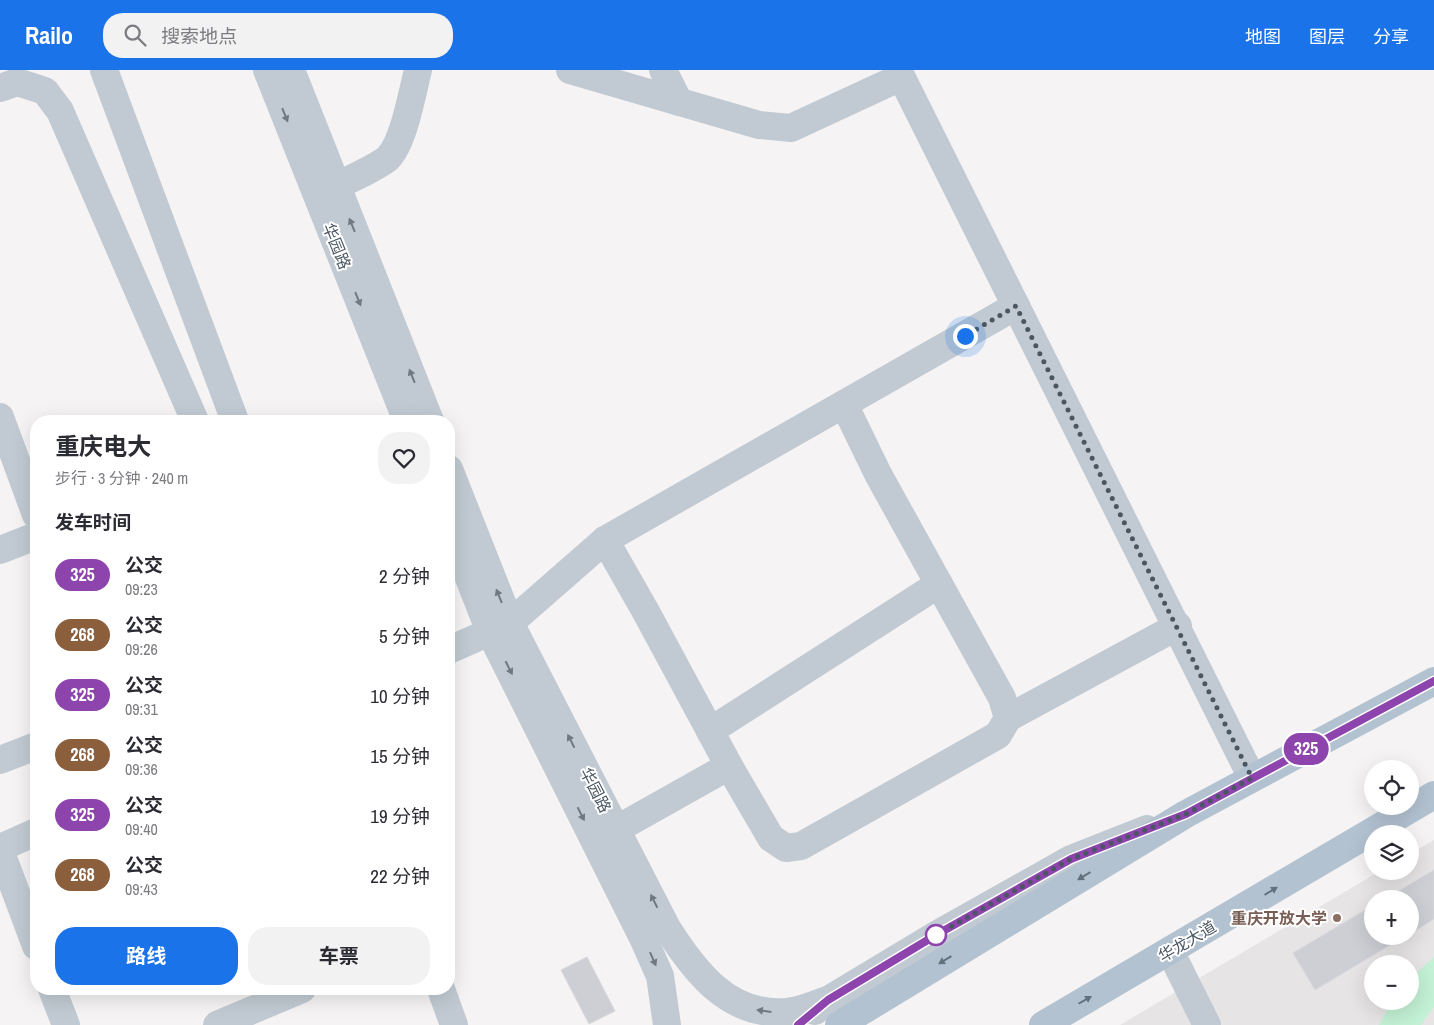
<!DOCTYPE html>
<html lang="zh">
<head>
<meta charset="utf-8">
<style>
	:root { --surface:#fff; --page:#f2f2f3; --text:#2b2b33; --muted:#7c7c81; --accent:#1a73e8 }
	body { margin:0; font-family:"Archivo Narrow","Noto Sans SC",sans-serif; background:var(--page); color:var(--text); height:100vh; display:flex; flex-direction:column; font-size:19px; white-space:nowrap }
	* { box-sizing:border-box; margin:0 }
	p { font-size:16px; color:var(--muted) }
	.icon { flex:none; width:28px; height:28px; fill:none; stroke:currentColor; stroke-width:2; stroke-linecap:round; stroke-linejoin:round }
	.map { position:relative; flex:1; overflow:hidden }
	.side { position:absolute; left:30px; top:345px; width:425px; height:580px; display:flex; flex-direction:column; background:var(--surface); border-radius:20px; box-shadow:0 5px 20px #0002 }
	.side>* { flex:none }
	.badge { padding:0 10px; border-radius:16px; font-size:18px; line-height:32px }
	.fabs { position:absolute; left:1364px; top:690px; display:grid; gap:10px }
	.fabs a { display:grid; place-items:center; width:55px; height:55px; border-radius:50%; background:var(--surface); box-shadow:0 5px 20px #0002; font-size:25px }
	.you { position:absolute; width:25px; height:25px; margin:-12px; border:4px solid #fff; border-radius:50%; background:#1a73e8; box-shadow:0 0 0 8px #1a73e833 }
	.map>.badge { position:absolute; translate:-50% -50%; box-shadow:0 0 0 2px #fff }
	h2 { padding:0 25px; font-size:19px; line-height:45px }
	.round { display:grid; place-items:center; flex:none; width:52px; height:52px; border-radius:20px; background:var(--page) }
	.head { display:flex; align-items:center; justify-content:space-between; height:85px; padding:0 25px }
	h1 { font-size:24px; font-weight:700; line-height:38px }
	.primary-button { display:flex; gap:10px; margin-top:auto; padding:10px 25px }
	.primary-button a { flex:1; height:58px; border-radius:20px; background:var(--accent); color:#fff; font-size:20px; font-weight:700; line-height:58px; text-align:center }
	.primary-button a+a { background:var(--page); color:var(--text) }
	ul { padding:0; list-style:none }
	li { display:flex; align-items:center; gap:15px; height:60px; padding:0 25px }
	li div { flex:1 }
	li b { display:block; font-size:19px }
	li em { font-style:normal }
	li .badge { min-width:55px; font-weight:700; text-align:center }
	header { display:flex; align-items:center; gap:30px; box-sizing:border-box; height:70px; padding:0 25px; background:var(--accent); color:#fff }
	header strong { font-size:24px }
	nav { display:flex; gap:28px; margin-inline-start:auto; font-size:18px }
	.search { width:350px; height:45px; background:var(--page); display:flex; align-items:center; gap:12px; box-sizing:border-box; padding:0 18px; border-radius:20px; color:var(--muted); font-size:19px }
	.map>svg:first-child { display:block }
</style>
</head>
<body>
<header>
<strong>Railo</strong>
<div class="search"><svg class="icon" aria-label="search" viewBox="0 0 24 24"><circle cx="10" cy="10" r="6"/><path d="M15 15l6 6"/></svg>搜索地点</div>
<nav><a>地图</a><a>图层</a><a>分享</a></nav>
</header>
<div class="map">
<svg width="1434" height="955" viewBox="0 0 1434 955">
	<rect width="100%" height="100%" fill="#f5f3f3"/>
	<path fill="#e6e4e5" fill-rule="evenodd" d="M1434 770V955H1120L1380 801H1410V784ZM1372 829H1410V866H1372ZM1372 894H1410V931H1372Z"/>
	<polygon fill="#c3f1d5" points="1434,887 1434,937 1421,955 1379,955 1392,931 1410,931 1410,909"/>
	<g fill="#cdcfd5" stroke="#d7d9de">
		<polygon points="1434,800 1434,849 1410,864 1410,829 1385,829"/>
		<polygon points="1372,836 1372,866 1405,866 1315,920 1293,883"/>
		<polygon points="587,887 615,941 589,954 561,900"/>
	</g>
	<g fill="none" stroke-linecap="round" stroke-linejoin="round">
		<g stroke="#c1cad2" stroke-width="28">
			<polyline points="104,0 235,351"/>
			<polyline points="267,0 407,351"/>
			<polyline points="291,0 430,351"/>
			<polyline points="570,0 759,55 791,58 901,7"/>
			<polyline points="663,0 679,32"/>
			<polyline points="898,0 1252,708"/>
			<polyline points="0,18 17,12 45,21 60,41 195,351"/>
			<path d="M337 116C350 109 378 97 388 88 404 72 412 23 418 0"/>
			<polyline points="0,347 36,445"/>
			<path d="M449 399 510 553 667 858C695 902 729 947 787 942 801 941 815 934 828 930"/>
			<polyline points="449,457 490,562 644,870 660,906 667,955"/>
			<polyline points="605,470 646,542 729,696 771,768 786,778 801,776 998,665 1008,648 1002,628 878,404 844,334"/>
			<polyline points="0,480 36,466"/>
			<polyline points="449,580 510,553 605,470 1016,236"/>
			<polyline points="1008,648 1178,556"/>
			<polyline points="710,661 939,514"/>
			<polyline points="0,690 36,676"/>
			<polyline points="601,768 729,696"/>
			<polyline points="0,778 36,762"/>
			<polyline points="0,780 36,876"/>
			<polyline points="1170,881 1207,955"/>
			<polyline points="52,919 66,955"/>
			<polyline points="441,919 454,955"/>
			<polyline points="815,941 828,930 936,865 1071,789 1147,759"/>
			<polyline points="217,955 302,919"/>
		</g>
		<g stroke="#b3c2d1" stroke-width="28">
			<polyline points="839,955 1186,744 1434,611"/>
			<polyline points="1043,955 1434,725"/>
		</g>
	</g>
	<defs><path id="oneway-solid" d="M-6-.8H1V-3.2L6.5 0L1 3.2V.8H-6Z" transform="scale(1.25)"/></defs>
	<g fill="#6e7983">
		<use href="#oneway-solid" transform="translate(285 45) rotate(68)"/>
		<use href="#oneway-solid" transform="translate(352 155) rotate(-112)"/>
		<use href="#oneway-solid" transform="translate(358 229) rotate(68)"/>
		<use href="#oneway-solid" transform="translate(412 306) rotate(-112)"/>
		<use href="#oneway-solid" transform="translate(499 526) rotate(-112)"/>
		<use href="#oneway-solid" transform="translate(509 598) rotate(63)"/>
		<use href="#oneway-solid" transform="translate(571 671) rotate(-117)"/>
		<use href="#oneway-solid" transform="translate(581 744) rotate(63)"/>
		<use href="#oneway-solid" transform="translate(654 831) rotate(-117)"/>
		<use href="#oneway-solid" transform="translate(653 889) rotate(66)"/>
		<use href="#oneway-solid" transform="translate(764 941) rotate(-172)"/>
	</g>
	<g fill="#64717d">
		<use href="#oneway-solid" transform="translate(1084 806) rotate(149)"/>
		<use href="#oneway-solid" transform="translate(1271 821) rotate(-31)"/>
		<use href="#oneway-solid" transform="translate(945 890) rotate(149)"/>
		<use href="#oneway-solid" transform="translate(1085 930) rotate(-30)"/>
	</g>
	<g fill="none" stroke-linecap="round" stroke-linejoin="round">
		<g stroke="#fff" stroke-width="11">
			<polyline id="line" points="798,955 828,930 936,865 1071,789 1186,744 1434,611"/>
		</g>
		<use href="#line" stroke="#8e44ad" stroke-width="8"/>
		<polyline stroke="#4a5661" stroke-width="5" stroke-dasharray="0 9" points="936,865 1071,789 1186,744 1252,708 1016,236 965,266"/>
	</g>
	<circle fill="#8d6e63" stroke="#fff" stroke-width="2" cx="1337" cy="848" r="5"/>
	<circle fill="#fff" stroke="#8e44ad" stroke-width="2.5" cx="936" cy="865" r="10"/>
	<g text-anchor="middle" stroke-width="4" stroke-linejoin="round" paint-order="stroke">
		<g font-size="16" fill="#4a5661" stroke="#fff">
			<text transform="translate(337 176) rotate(68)" y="6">华园路</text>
			<text transform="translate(596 720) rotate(63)" y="6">华园路</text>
			<text transform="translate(1187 871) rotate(-31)" y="6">华龙大道</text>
		</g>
		<g font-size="16" font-weight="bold" fill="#785e54" stroke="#fff" text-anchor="end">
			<text x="1327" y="854">重庆开放大学</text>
		</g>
	</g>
</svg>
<div class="fabs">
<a><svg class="icon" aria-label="locate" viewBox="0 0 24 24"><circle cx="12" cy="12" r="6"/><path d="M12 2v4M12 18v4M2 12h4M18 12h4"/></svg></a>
<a><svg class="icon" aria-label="layers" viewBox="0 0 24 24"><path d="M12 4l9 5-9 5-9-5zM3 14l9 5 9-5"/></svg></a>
<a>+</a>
<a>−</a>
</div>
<div class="you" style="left:965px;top:266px"></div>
<b class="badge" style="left:1306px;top:679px;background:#8e44ad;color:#fff">325</b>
<section class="side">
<div class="head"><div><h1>重庆电大</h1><p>步行 · 3 分钟 · 240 m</p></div><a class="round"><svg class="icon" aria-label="heart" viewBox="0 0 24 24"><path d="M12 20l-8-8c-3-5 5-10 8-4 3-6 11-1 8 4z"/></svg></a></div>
<h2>发车时间</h2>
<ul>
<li><span class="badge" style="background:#8e44ad;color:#fff">325</span><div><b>公交</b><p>09:23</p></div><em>2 分钟</em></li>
<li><span class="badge" style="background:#8b5e3c;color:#fff">268</span><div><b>公交</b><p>09:26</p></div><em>5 分钟</em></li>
<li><span class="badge" style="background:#8e44ad;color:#fff">325</span><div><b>公交</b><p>09:31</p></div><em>10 分钟</em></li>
<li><span class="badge" style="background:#8b5e3c;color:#fff">268</span><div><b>公交</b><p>09:36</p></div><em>15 分钟</em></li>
<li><span class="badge" style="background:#8e44ad;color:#fff">325</span><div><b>公交</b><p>09:40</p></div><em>19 分钟</em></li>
<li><span class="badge" style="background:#8b5e3c;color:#fff">268</span><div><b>公交</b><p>09:43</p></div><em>22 分钟</em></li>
</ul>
<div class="primary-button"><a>路线</a><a>车票</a></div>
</section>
</div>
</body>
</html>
